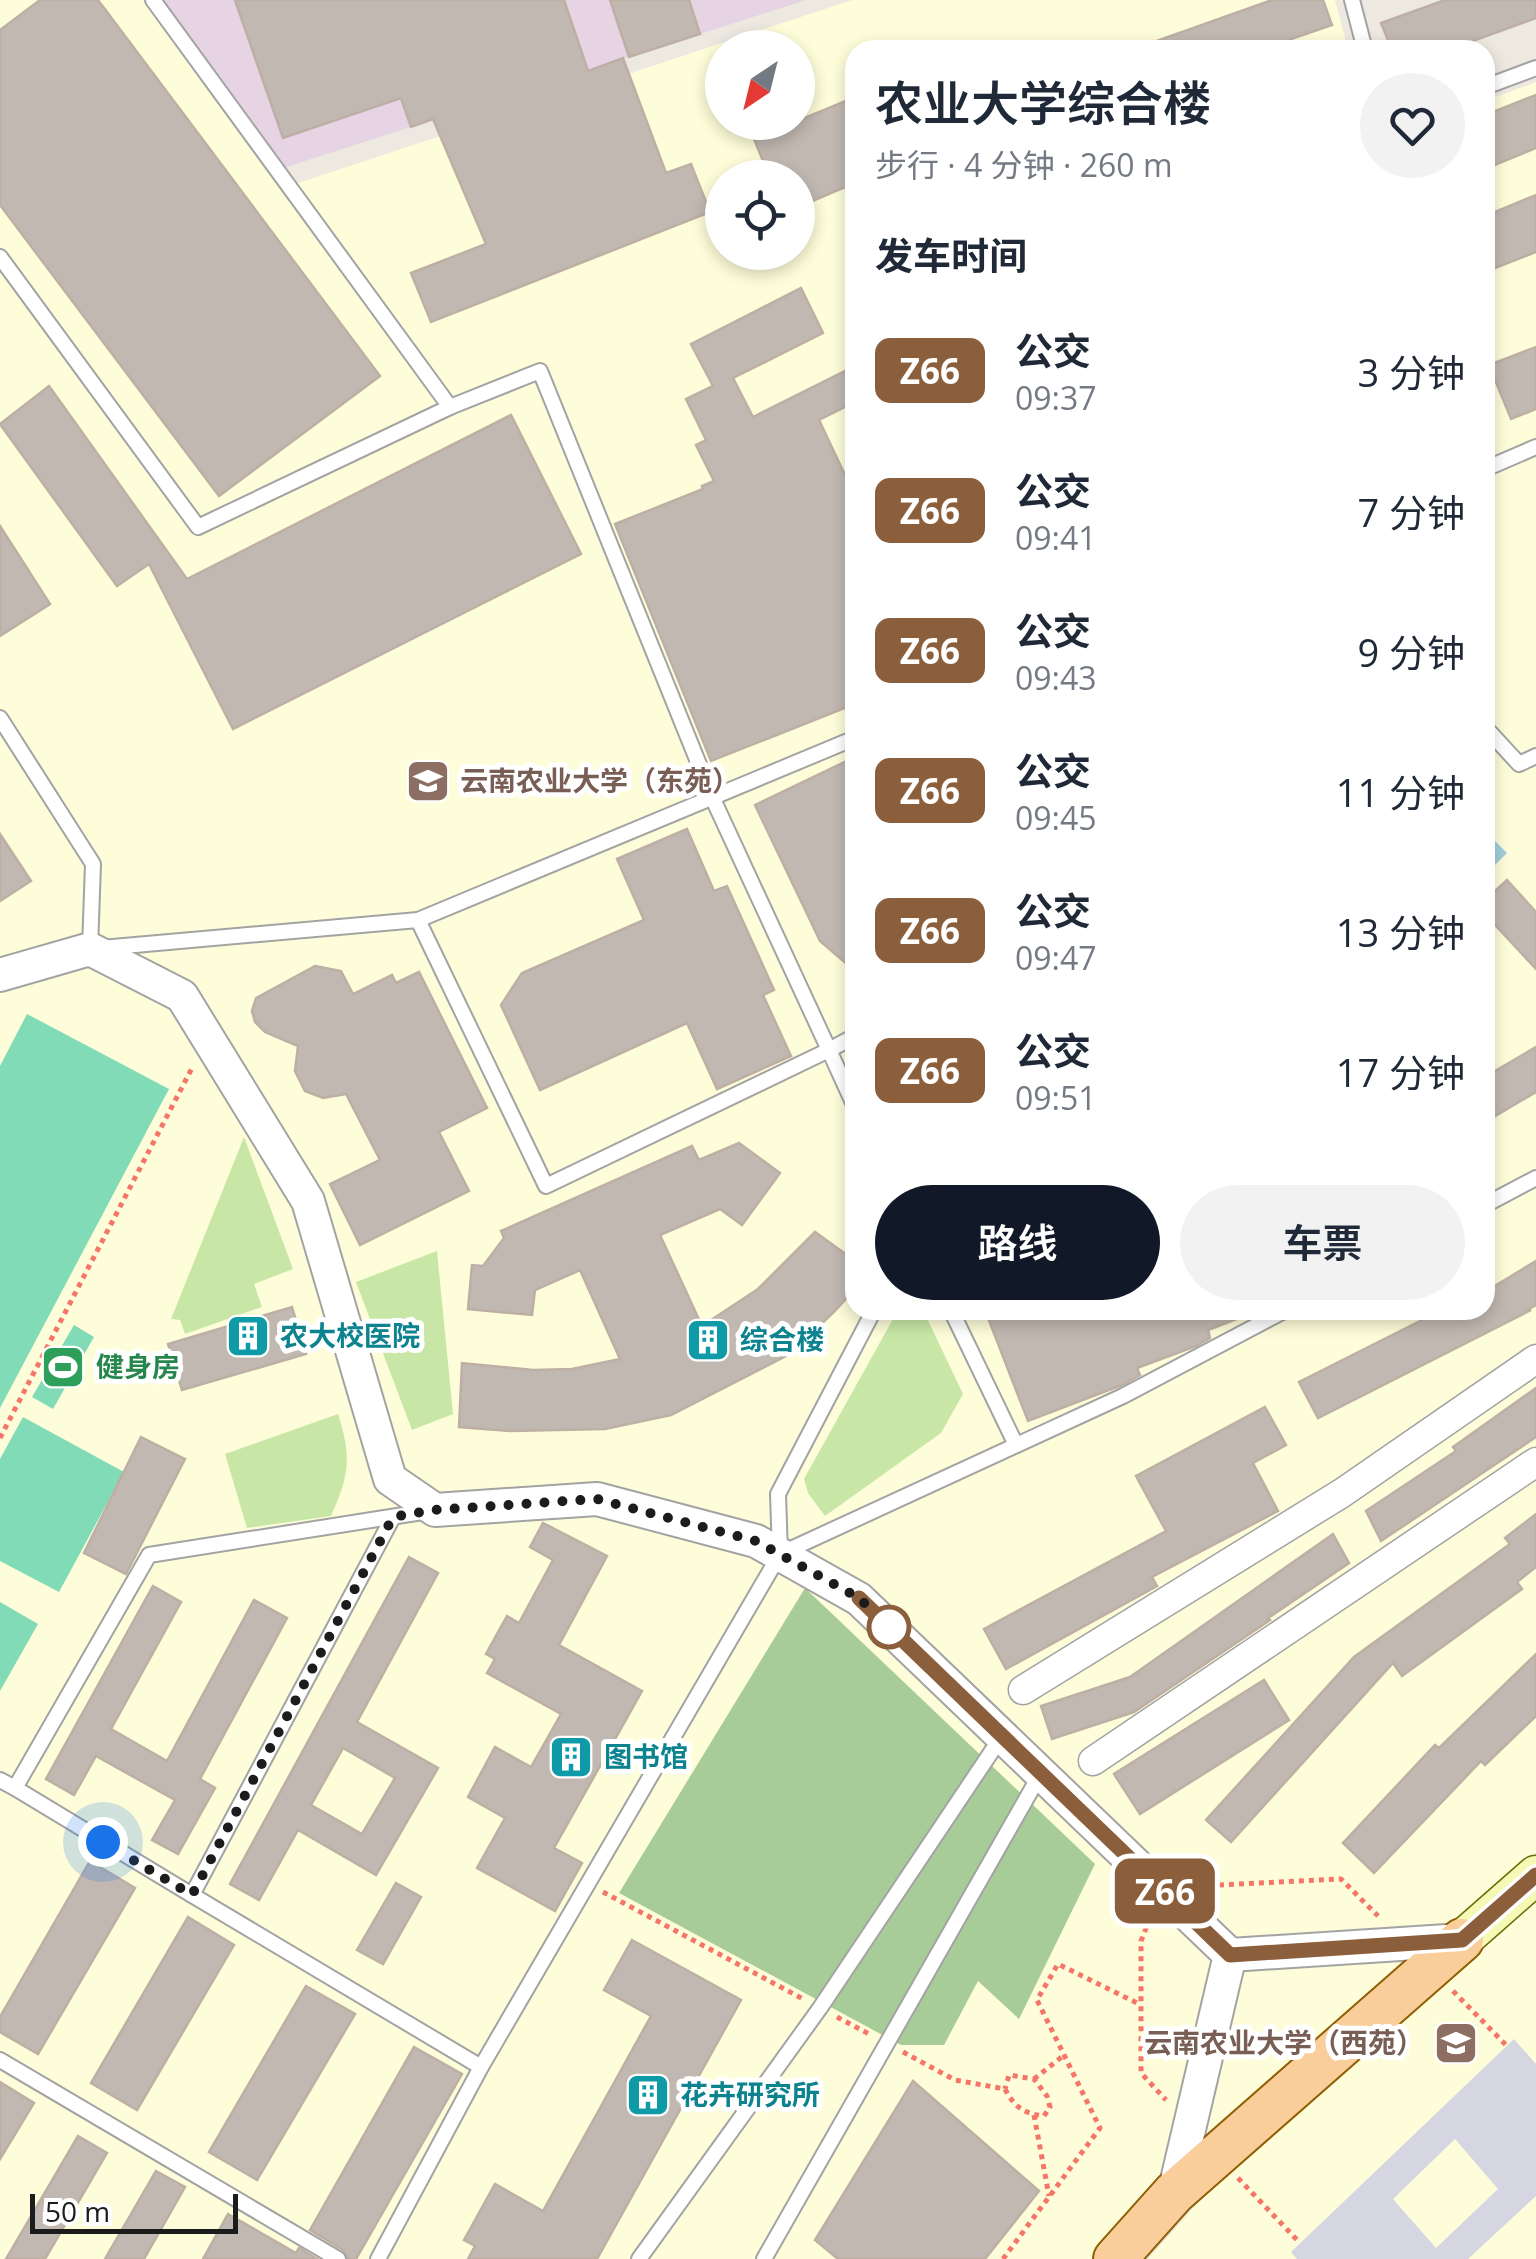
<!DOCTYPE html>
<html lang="zh">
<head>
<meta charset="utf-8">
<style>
	:root { --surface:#fff; --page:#f2f2f3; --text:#1f2937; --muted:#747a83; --accent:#111827 }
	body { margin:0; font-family:"Open Sans","Noto Sans SC",sans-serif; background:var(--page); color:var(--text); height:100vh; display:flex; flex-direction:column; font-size:38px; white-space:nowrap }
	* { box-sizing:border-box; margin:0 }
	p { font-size:32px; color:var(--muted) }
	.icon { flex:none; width:55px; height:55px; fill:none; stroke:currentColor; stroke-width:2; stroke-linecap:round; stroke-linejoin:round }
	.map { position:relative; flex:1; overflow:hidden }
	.side { position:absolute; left:845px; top:40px; width:650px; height:1280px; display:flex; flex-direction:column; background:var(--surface); border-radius:30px; box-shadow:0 5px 15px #0003 }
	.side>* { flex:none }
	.badge { padding:0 20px; border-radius:15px; font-size:35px; line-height:65px }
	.needle { width:65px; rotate:215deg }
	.controls { position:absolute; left:705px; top:30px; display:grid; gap:20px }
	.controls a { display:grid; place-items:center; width:110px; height:110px; border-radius:50%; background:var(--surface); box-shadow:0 5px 15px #0003; font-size:50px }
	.scale { position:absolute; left:30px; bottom:25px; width:208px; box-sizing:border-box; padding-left:10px; border:5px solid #1c1c1c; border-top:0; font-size:28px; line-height:35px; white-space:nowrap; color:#1c1c1c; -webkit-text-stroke:8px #fff; paint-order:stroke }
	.you { position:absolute; width:50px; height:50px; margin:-25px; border:8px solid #fff; border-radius:50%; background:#1a73e8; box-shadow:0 0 0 15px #1a73e833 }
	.map>.badge { position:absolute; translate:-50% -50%; box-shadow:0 0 0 5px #fff }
	h2 { padding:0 30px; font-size:38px; line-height:90px }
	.round { display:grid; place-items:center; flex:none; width:105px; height:105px; border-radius:52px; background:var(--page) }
	.summary { display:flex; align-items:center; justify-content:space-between; height:170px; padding:0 30px }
	h1 { font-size:48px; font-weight:600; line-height:75px }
	.primary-button { display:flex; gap:20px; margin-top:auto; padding:20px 30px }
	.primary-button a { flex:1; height:115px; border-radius:60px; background:var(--accent); color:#fff; font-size:40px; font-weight:600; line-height:115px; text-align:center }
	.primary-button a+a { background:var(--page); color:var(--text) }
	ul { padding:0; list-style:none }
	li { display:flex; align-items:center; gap:30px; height:140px; padding:0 30px }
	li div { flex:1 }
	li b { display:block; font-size:38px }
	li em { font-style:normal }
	li .badge { min-width:110px; font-weight:700; text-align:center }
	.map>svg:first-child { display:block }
</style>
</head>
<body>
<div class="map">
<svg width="1536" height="2259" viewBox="0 0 1536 2259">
	<rect width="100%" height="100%" fill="#ede9e1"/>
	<polygon fill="#e6d3e3" points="153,0 806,0 277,170"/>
	<g fill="#fefdd9" fill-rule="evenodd">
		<path d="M0 0H146L283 188 852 0H1335L1348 50H855V1310H1485V101L1536 82V1853L1166 2180 1095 2259H0ZM722 48H798V122H722ZM722 178H798V252H722Z"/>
		<polygon points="1536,1901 1536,2259 1148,2259 1214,2185"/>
	</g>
	<g fill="#c8e7a7">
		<polygon points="244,1137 293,1269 254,1284 262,1307 185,1334 180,1320 171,1319"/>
		<polygon points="437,1251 453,1414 412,1430 356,1282"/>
		<polygon points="898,1310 923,1310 963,1394 941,1433 825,1516 808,1493 804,1479"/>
		<path d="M338 1414C352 1457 349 1476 331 1516L247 1528 225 1454Z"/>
	</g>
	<polygon fill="#a7cc97" points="805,1588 1095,1864 1019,2019 978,1981 944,2045 901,2045 619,1893"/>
	<g fill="#80dbb6">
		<polygon points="27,1014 169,1089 0,1408 0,1066"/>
		<polygon points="74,1325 94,1337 53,1409 32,1397"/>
		<polygon points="23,1417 124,1472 59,1592 0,1561 0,1459"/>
		<polygon points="0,1602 38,1624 0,1691"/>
	</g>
	<path fill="#d6d6e3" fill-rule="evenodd" d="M1514 2039 1536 2064V2196L1468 2259H1297L1291 2252ZM1455 2139 1498 2189 1436 2248 1393 2199Z"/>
	<polygon fill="#a2cfda" points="1485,831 1507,853 1485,875"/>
	<g fill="#c1b8b1" stroke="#beafa4" stroke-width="2.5" fill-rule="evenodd">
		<polygon points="40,0 98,0 380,376 219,496 0,205 0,30"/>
		<polygon points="235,0 564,0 588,71 623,58 666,173 691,164 710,212 431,322 411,273 486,244 433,119 411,127 401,98 283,138"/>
		<polygon points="610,0 689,0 700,34 629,57"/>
		<polygon points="1272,0 1323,0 1332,25 1260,50 1140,50 1140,47"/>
		<polygon points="1445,0 1536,0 1536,18 1448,50 1392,50 1381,23"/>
		<polygon points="1536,95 1536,148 1485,169 1485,115"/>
		<polygon points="855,97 855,183 798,207 798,178 770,178 754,139"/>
		<polygon points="1536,195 1536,252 1485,272 1485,216"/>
		<polygon points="801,288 823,333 733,378 753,417 855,366 855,402 819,420 855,496 855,704 711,761 615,524 703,489 702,486 714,481 696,445 706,440 686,399 713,386 691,344"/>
		<polygon points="1536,347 1536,409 1511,419 1489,365"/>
		<polygon points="49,386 187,579 511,415 581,554 233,729 149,564 117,586 0,424"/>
		<polygon points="0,526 50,604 0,636"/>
		<polygon points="855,757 855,971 820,941 755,805"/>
		<polygon points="687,829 714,891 727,886 774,990 763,995 791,1056 717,1089 687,1023 540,1090 501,1005 522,973 644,920 617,859"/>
		<polygon points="0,834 31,881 0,901"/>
		<polygon points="1507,880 1536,912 1536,969 1485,914 1485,900"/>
		<polygon points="315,966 341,971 353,994 392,975 396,983 419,972 487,1108 439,1132 469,1191 360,1245 330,1184 380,1160 346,1094 323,1098 305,1091 295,1071 298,1046 265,1032 255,1022 252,1011 256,998"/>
		<polygon points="1536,1047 1536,1092 1485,1122 1485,1077"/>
		<polygon points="739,1143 780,1173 742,1225 720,1209 660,1235 702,1326 758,1289 815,1232 855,1261 855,1289 834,1312 790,1354 671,1415 605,1429 511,1431 459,1427 462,1363 533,1370 572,1369 620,1359 580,1270 535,1290 532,1315 468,1309 472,1265 483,1266 504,1238 501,1231 692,1146 699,1160"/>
		<polygon points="1536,1261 1536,1305 1527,1310 1531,1310 1318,1418 1299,1382 1442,1310 1485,1310 1485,1292"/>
		<polygon points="292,1307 306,1354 182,1390 168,1344"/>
		<polygon points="985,1310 1255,1310 1255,1312 1208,1330 1210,1338 1196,1346 1137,1368 1140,1375 1122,1385 1028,1421"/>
		<polygon points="1536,1388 1536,1437 1381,1541 1366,1511 1456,1451 1453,1447"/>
		<polygon points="1265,1407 1286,1445 1253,1463 1278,1511 1152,1577 1157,1586 1006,1669 984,1629 1166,1531 1136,1476"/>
		<polygon points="141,1437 185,1459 126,1574 84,1553"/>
		<polygon points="1536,1514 1536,1567 1517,1582 1522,1589 1402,1676 1393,1663 1231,1842 1206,1820 1354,1657 1510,1544 1505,1538"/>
		<polygon points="543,1523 607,1556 559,1645 642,1691 554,1848 582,1863 555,1911 477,1868 505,1818 468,1797 495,1747 531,1767 561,1714 487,1673 495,1659 486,1654 507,1616 519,1623 553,1560 530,1547"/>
		<polygon points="1333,1534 1349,1563 1268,1618 1270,1620 1134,1712 1052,1739 1041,1706 1130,1677"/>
		<path d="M409 1557 438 1573 357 1722 438 1768 376 1875 298 1830 259 1900 230 1884ZM343 1748 395 1778 362 1834 311 1805Z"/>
		<polygon points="153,1586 181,1602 111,1729 167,1761 254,1600 287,1618 200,1779 215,1788 178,1854 152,1840 175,1800 96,1756 74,1795 46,1779"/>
		<polygon points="1536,1654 1536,1716 1485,1765 1481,1761 1374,1873 1343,1843 1435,1745 1439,1748"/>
		<polygon points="1264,1680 1289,1720 1140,1814 1114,1774"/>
		<polygon points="90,1861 135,1888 38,2054 0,2032 0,2017"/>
		<polygon points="396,1883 421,1897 383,1964 357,1950"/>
		<polygon points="188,1917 234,1945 137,2110 91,2083"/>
		<polygon points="632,1940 741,2000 597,2259 468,2259 475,2246 464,2240 495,2184 543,2211 651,2016 604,1990"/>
		<polygon points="306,1986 355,2014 257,2180 209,2152"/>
		<polygon points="414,2047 462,2074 356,2259 348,2259 343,2250 310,2230"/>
		<polygon points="913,2081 1039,2191 985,2259 838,2259 815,2240"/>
		<polygon points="0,2082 34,2103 0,2159"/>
		<polygon points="78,2136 107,2153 45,2259 6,2259"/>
		<polygon points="156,2171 185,2187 144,2259 105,2259"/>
		<polygon points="228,2214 296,2253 299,2248 317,2259 203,2259"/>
	</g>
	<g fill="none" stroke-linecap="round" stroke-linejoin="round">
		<g stroke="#a3a3a3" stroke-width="18">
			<g id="service">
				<polyline points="153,0 450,407 540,371 713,799 829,1050 546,1186 418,920"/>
				<polyline points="1352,0 1365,50"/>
				<polyline points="1485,87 1536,68"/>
				<polyline points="0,257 198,527 450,407"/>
				<polyline points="1485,469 1536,447"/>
				<polyline points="0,718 93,864 90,949 418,920 855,738"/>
				<polyline points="1485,727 1519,764 1536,756"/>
				<polyline points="855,1036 829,1050 855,1107"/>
				<polyline points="1485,1205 1536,1178"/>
				<polyline points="951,1310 1016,1445"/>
				<polyline points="393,1517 192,1895 481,2067"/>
				<polyline points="780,1554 1123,1396 1286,1310"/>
				<polyline points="0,1780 15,1788"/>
				<polyline points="192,1895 15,1788 149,1555 429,1511"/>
				<polyline points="0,2060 338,2259"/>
				<polyline points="378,2259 481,2067 780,1554 778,1494 874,1310"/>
				<polyline points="639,2259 820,2008 1002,1736"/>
				<polyline points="764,2259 1041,1773"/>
			</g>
		</g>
		<g stroke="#a3a3a3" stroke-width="31">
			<g id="minor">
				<polyline points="1023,1690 1342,1493 1536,1359"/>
				<polyline points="1093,1761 1536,1462"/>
			</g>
		</g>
		<g stroke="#a3a3a3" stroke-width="36">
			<g id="tertiary">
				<polyline points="0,975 90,949 182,996 308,1201 390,1479 435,1510 597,1499 756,1541 859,1599 1230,1955 1462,1940"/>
				<polyline points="1174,2193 1230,1955"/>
			</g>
		</g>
		<g stroke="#656e07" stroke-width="41">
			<polyline id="secondary" points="1462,1940 1536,1875"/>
		</g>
		<g stroke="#905e03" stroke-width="46">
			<polyline id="primary" points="1115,2259 1174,2193 1462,1940"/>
		</g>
		<g stroke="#f67569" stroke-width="5" stroke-dasharray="5 5" stroke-linecap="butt">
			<polyline points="0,1438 192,1068"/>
			<polyline points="1199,1886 1341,1879 1378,1916"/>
			<polyline points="603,1892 805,2000"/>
			<polyline points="1150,1918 1141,1941 1141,2073 1166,2100"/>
			<polyline points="1453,1991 1507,2046"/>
			<polyline points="837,2017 871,2035"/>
			<path d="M903 2052 955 2080 1005 2089C1014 2107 1025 2114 1044 2116L1050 2107 1047 2096 1034 2079 1009 2075 1005 2089"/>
			<polyline points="1034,2079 1063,2056"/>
			<polyline points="1034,2115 1049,2196"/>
			<polyline points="1238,2178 1300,2243"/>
			<polyline points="1003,2259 1100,2128 1037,2000 1058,1964 1141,2005"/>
		</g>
		<use href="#service" stroke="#fff" stroke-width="14"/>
		<use href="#minor" stroke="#fff" stroke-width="28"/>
		<use href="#tertiary" stroke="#fff" stroke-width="32"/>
		<use href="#secondary" stroke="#f6f8b5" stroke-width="38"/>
		<use href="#primary" stroke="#f9ce9a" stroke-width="42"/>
	</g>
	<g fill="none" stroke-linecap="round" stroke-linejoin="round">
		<g stroke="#fff" stroke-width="22">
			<polyline id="line" points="859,1598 1230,1955 1462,1940 1536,1875"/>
		</g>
		<use href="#line" stroke="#8b5e3c" stroke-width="15"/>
		<polyline stroke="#1c1c1c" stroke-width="10" stroke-dasharray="0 18" points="103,1842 192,1895 393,1517 434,1510 597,1499 756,1541 859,1598 889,1627"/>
	</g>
	<defs>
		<g id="university-square" transform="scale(2.25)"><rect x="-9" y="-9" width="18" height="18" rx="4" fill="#8d6e63" stroke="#fff"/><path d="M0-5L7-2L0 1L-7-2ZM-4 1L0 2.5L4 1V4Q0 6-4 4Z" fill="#fff"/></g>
		<g id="building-square" transform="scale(2.25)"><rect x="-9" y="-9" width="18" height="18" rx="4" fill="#0f9aa8" stroke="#fff"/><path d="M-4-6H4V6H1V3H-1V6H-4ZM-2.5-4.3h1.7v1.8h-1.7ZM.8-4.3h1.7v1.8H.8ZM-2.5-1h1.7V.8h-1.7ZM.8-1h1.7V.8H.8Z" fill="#fff"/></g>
		<g id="stadium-square" transform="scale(2.25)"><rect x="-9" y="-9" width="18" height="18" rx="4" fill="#2e9e5b" stroke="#fff"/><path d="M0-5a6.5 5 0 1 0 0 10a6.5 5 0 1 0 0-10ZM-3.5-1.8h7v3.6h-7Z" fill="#fff"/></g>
	</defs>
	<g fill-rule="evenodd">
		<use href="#university-square" x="428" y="781"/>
		<use href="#building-square" x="248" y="1336"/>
		<use href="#building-square" x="708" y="1340"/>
		<use href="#stadium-square" x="63" y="1367"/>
		<use href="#building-square" x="571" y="1757"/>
		<use href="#university-square" x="1456" y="2043"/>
		<use href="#building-square" x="648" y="2095"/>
	</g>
	<circle fill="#fff" stroke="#8b5e3c" stroke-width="5" cx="889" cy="1627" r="20"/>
	<g text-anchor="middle" stroke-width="10" stroke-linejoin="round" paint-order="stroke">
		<g font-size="28" font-weight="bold" fill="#785e54" stroke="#fff" text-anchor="start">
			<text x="460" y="791">云南农业大学（东苑）</text>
			<text x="1424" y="2053" text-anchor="end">云南农业大学（西苑）</text>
		</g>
		<g font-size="28" font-weight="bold" fill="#0d838f" stroke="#fff" text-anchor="start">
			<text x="280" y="1346">农大校医院</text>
			<text x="740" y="1350">综合楼</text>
			<text x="604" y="1767">图书馆</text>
			<text x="680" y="2105">花卉研究所</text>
		</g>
		<g font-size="28" font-weight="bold" fill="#27864d" stroke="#fff" text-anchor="start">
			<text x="96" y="1377">健身房</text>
		</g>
	</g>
</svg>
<div class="controls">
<a><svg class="needle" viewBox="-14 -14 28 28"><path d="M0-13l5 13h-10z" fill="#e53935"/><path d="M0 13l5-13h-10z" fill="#747a83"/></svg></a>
<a><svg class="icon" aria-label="locate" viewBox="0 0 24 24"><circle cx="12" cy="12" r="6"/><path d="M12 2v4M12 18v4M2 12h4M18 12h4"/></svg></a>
</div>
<div class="scale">50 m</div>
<div class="you" style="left:103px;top:1842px"></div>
<b class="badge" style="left:1165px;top:1891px;background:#8b5e3c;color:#fff">Z66</b>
<section class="side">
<div class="summary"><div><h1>农业大学综合楼</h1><p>步行 · 4 分钟 · 260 m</p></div><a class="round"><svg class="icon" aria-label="heart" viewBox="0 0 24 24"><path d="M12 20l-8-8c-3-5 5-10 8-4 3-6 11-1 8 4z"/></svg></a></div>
<h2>发车时间</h2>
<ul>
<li><span class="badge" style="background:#8b5e3c;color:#fff">Z66</span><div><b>公交</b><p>09:37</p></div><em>3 分钟</em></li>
<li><span class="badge" style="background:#8b5e3c;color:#fff">Z66</span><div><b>公交</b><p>09:41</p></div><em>7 分钟</em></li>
<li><span class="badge" style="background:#8b5e3c;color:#fff">Z66</span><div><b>公交</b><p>09:43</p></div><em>9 分钟</em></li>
<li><span class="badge" style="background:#8b5e3c;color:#fff">Z66</span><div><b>公交</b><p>09:45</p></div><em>11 分钟</em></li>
<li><span class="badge" style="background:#8b5e3c;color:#fff">Z66</span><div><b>公交</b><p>09:47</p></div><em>13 分钟</em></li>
<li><span class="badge" style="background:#8b5e3c;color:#fff">Z66</span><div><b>公交</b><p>09:51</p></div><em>17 分钟</em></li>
</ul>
<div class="primary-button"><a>路线</a><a>车票</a></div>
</section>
</div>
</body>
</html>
